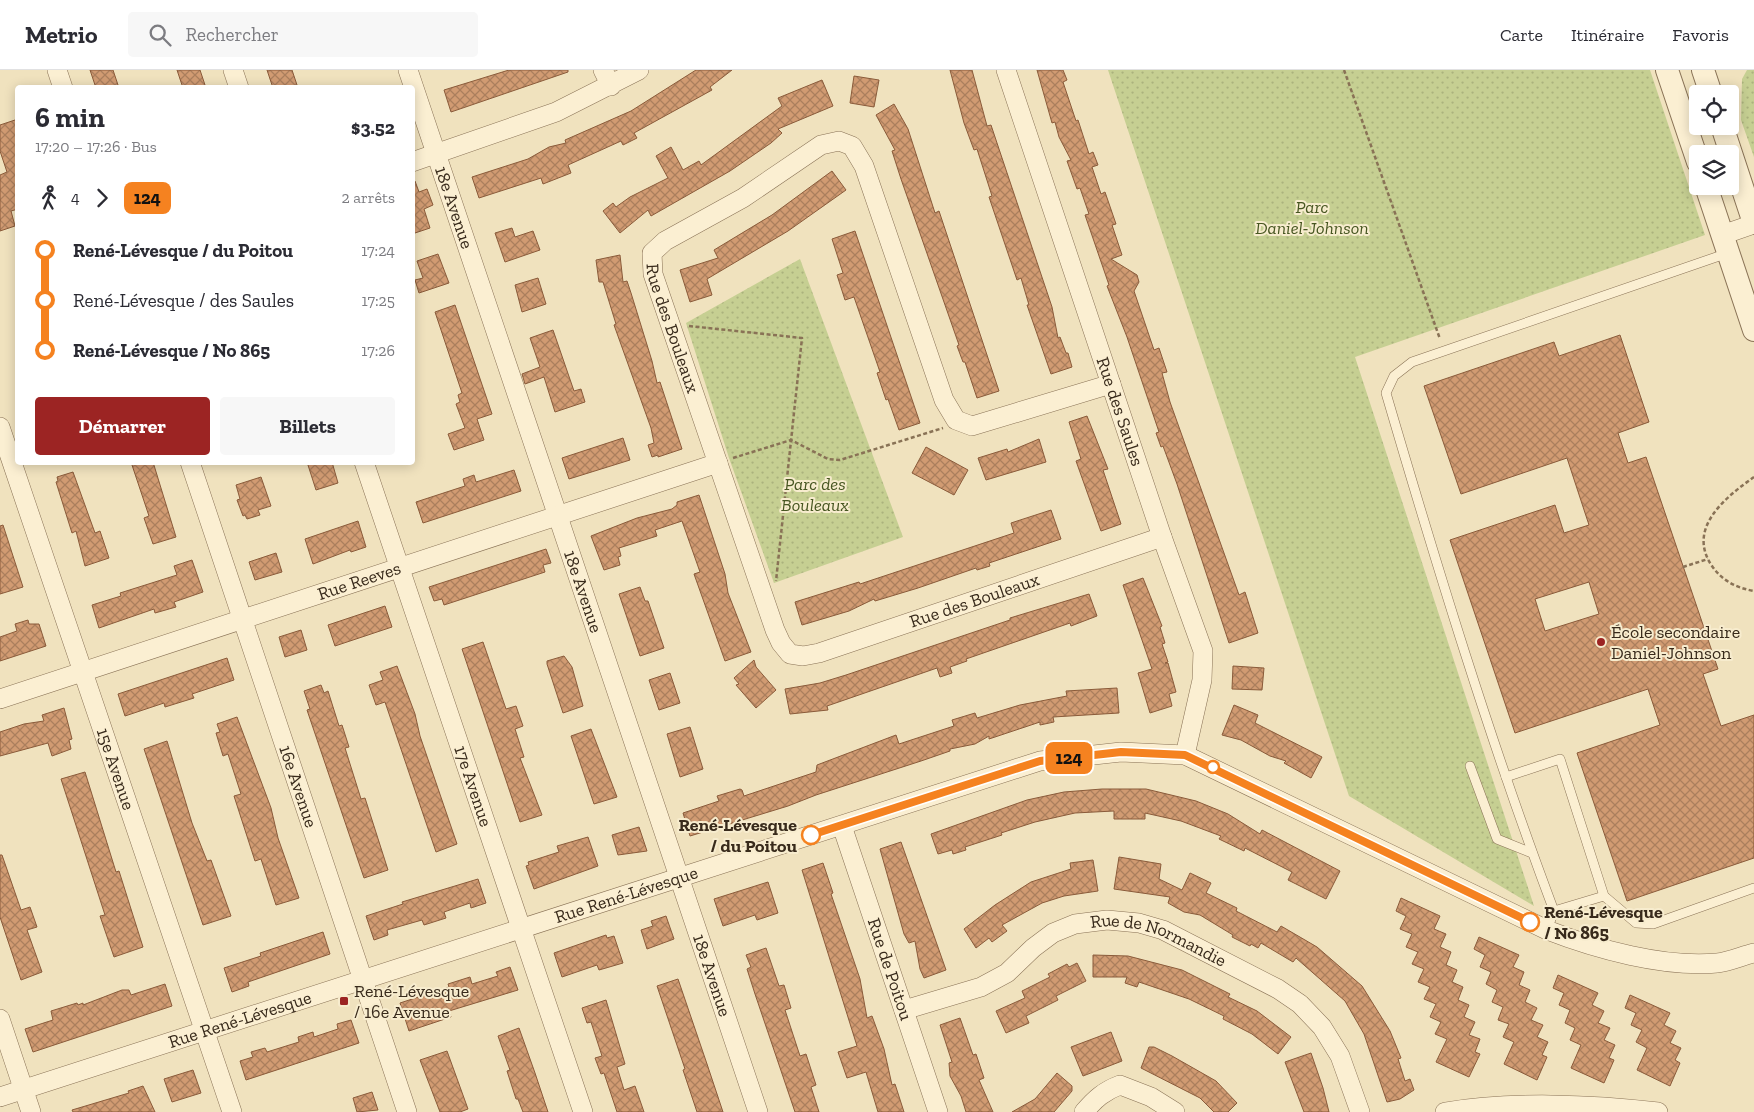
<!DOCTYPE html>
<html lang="fr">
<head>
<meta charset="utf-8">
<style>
	:root { --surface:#fff; --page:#f7f7f7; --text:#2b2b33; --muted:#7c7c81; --line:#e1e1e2; --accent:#9c2423 }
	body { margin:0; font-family:"Zilla Slab",serif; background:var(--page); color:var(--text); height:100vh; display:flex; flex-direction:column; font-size:19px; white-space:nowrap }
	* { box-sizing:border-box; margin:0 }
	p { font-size:16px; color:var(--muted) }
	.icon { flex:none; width:28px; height:28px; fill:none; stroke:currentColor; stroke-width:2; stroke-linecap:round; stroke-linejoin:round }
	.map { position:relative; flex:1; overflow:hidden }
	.sheet { position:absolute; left:15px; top:15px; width:400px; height:380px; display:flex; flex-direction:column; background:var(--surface); border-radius:5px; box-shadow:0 2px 12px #0003 }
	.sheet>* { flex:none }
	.badge { padding:0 10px; border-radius:8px; font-size:18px; line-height:32px }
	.tools { position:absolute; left:1689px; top:15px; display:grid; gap:10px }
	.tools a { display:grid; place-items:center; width:50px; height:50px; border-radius:5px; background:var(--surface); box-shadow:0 2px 12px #0003; font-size:25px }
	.map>.badge { position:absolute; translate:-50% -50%; box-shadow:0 0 0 2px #fff }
	.legs { display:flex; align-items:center; gap:8px; height:55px; padding:0 20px; font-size:16px }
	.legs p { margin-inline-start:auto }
	.headline { display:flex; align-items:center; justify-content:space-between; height:85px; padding:0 20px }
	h1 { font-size:28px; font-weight:700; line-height:38px }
	.cta { display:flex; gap:10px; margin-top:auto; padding:10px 20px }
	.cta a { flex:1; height:58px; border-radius:5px; background:var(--accent); color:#fff; font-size:20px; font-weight:700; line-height:58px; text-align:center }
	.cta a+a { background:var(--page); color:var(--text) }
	ul { padding:0 20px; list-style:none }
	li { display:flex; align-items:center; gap:18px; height:50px; font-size:19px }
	li i { display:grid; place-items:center; width:8px; height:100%; margin:0 6px; background:currentColor }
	li i::after { content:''; width:12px; height:12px; margin:-6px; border:4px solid; border-radius:50%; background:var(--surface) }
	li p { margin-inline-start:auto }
	li:first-child i { background:linear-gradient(#0000 50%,currentColor 0) }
	li:last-child i { background:linear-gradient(currentColor 50%,#0000 0) }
	header { display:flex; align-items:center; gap:30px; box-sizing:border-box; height:70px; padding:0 25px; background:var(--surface); border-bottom:1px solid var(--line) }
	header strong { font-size:24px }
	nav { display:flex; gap:28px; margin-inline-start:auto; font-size:18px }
	.search { width:350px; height:45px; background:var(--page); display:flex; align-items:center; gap:12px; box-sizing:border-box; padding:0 18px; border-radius:5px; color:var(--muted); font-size:19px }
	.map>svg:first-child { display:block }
</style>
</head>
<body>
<header>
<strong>Metrio</strong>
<div class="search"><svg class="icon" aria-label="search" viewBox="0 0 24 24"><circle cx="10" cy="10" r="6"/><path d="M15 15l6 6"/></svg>Rechercher</div>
<nav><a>Carte</a><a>Itinéraire</a><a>Favoris</a></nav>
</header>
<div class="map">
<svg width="1754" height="1042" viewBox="0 0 1754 1042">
	<defs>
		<pattern id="park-dots" width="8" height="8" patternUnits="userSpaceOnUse" patternTransform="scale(1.25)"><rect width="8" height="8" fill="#c6cf92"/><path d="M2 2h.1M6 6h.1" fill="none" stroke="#abb27d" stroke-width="1.8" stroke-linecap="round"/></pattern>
		<pattern id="building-cross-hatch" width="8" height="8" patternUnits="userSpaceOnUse" patternTransform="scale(1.25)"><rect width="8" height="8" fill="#d19b72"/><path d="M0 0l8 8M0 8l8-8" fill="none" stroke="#ab7f5d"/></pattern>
	</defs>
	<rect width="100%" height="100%" fill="#f0e2be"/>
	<g fill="url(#park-dots)">
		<polygon points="1108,0 1650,0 1705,165 1355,287 1534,836 1349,726"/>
		<polygon points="1747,0 1754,0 1754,87 1741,50 1742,9"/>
		<polygon points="800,189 903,467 774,513 729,388 686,253"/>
	</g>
	<g fill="url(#building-cross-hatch)" stroke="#8a5b3a" fill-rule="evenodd">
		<polygon points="90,0 113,0 119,18 96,18"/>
		<polygon points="177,0 200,0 206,18 183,18"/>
		<polygon points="267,0 292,0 298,18 273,18"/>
		<polygon points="509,0 568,0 568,2 451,42 444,20"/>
		<polygon points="696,0 732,0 710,17 712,20 634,63 637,68 623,75 621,71 568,95 571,103 543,114 541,108 479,128 472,107 528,89 549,77 566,73 565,70 631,41"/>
		<polygon points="950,0 972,0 987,56 991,55 999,79 1052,237 1058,268 1060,267 1066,283 1068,283 1072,297 1051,304 1027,235 1029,235 1021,208 1017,210 989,127 992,126 977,79 974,80 964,53"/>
		<polygon points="1037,0 1063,0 1067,10 1063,12 1076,51 1078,50 1089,84 1093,82 1098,95 1092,97 1101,124 1105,122 1116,154 1112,155 1122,185 1111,189 1137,205 1139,212 1134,221 1154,280 1159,278 1167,302 1162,303 1170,332 1239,525 1245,522 1258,563 1229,573 1177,414 1163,376 1161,377 1156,363 1159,362 1127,267 1107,216 1109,215 1085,145 1089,144 1080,118 1077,119 1067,91 1071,90 1059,67 1055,52 1052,53"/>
		<polygon points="854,6 879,10 874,37 850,33"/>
		<polygon points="822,10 833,36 778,59 782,63 771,73 730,101 651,146 648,140 620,163 603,141 613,133 616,137 630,127 668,108 656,86 671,77 683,100 699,91 701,95 782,36 778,28"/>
		<polygon points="894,34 908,59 935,143 939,141 999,321 977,328 965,292 963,292 957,276 959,275 901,109 892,81 895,80 876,45"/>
		<polygon points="18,49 18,139 11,141 15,156 0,161 0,105 7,102 0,81 0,55"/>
		<polygon points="832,101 846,120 788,161 707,209 712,225 690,232 680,200 718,188 714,180 772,145"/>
		<polygon points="415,111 419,122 427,119 433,135 424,139 430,158 412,164 412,112"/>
		<polygon points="512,158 515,167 533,161 540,180 505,192 495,163"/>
		<polygon points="855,161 920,353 899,360 888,329 886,330 877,303 880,302 854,227 845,230 837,205 843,203 832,169"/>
		<polygon points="438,184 449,213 419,223 415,210 423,208 417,191"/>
		<polygon points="620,185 623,212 627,211 631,223 652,291 657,313 660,312 682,379 658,387 658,385 652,387 648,375 654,373 651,358 614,255 616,254 603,212 599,212 596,190"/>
		<polygon points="538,208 546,234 522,242 515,215"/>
		<polygon points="455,235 492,344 477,349 484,370 454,380 448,364 465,358 456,334 460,332 458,325 462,323 435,242"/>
		<polygon points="553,260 574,321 581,319 585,332 555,342 544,307 525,314 522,304 540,297 530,268"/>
		<path d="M1620 265 1649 352 1618 363 1628 393 1646 387 1718 599 1703 604 1721 656 1754 645V788L1627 831 1577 683 1660 655 1648 619 1515 663 1450 470 1555 435 1564 463 1589 455 1567 388 1461 424 1424 316 1554 272 1559 286ZM1589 512 1599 544 1545 561 1535 529Z"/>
		<polygon points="1087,346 1108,399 1103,400 1121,454 1101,461 1076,391 1081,389 1069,352"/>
		<polygon points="623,368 630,390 569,409 562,388"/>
		<polygon points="1039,369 1046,392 986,410 978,388 1007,379 1008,382"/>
		<polygon points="926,377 968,400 954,425 912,403"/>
		<polygon points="131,392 153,392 176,467 153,474 144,448 149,446"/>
		<polygon points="307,392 332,392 338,413 316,420"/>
		<polygon points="514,400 521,421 423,453 416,432 465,416 463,409 474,405 476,412"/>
		<polygon points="73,402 95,463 100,461 109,488 85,496 76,461 72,463 56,412 58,411 57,407"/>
		<polygon points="261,407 271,436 258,440 260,445 247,449 245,445 243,446 237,430 240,429 236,415"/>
		<polygon points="699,425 725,504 728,523 751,582 725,591 694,504 700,502 682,451 655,460 657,466 619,478 621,486 618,487 620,495 604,500 591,466 637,448 672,439 677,435 677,432"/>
		<polygon points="1051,440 1061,469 989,493 990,496 977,500 976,498 918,518 875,531 874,529 849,541 802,555 795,532 859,512 860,514 1014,463 1011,453"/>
		<polygon points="358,451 366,477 351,482 350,480 313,494 305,469"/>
		<polygon points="3,455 23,517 0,524 0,456"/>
		<polygon points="546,479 551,493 543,495 545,502 444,535 442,529 434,531 429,517"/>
		<polygon points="276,483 282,502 255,510 249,492"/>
		<polygon points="192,490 203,522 174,532 176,537 155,543 154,539 99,558 92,535 121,526 120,523 177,505 174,496"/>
		<polygon points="1143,508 1162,556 1160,557 1165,573 1162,574 1168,592 1165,593 1168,593 1176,622 1169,624 1172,636 1150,643 1138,603 1152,599 1123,515"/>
		<polygon points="640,517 645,531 648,531 664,578 640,586 619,524"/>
		<polygon points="1089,524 1097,546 1071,556 1070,553 966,589 967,591 950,597 952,603 940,607 937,598 827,636 828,640 790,644 785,619 820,613 846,605 1010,550 1010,548"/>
		<polygon points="385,536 392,557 335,576 328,555"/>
		<polygon points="28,550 29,554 39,554 46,576 0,591 0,567 17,561 15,554"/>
		<polygon points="301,560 307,580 285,587 279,567"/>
		<polygon points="483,572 506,639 516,636 523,656 515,659 524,687 520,688 542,745 520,752 462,579"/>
		<polygon points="564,586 572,597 583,636 563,643 547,594 547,591"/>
		<polygon points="227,588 234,610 192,624 194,628 165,637 164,633 125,646 118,624"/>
		<polygon points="754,590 756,597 776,620 756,638 736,615 739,614 734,608"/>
		<polygon points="397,596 415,644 420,666 457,774 436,782 385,632 376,635 369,615 383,610 380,602"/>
		<polygon points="1233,596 1264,598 1262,620 1232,619"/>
		<polygon points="670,603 680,633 659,640 649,610"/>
		<polygon points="321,615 324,623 328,621 339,656 342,655 349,677 345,678 361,729 365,728 388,800 364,808 307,640 310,639 304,621"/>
		<polygon points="1117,618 1119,643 1053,647 1054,652 1040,655 1040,652 989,669 989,666 975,674 950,679 950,681 921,691 816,725 788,736 690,766 683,743 719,731 717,726 740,719 742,720 744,726 816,702 817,695 896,665 899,674 954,656 952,650 975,643 977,648 1020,635 1067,626 1066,621"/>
		<polygon points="1234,635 1258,645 1255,653 1322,687 1311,708 1284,693 1286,691 1270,686 1241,670 1222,665"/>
		<polygon points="64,638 72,669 69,670 71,679 52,686 48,673 0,686 0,662 24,654 44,651 42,645"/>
		<polygon points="237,647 271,738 278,768 299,828 276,835 261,789 255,791 234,726 241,724 228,684 223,686 216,663 220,662 217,654"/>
		<polygon points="690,657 703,699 680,707 667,664"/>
		<polygon points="591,659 617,727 594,734 571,666"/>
		<polygon points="167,671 192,753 207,791 211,790 231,846 203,855 144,679"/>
		<polygon points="85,702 116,802 119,801 143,877 114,887 100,846 105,845 61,709"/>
		<polygon points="1102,719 1146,719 1196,731 1228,744 1260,764 1262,760 1340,801 1326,829 1288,810 1292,802 1245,778 1244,781 1219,769 1221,766 1181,751 1145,743 1145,749 1114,749 1114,741 1075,743 1035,752 1001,763 1002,765 965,777 966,780 953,784 952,780 938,784 931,764 1027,730 1064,722"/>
		<polygon points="639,757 647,781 618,785 612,765"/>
		<polygon points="588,767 598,796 534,819 526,796 529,795 528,792 559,782 557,776"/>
		<polygon points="901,772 946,900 924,908 920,899 915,871 909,873 904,864 880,779"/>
		<polygon points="0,785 2,785 21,840 30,837 37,857 27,860 42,902 21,910 0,847"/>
		<polygon points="1119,787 1161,794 1159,809 1182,820 1190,803 1211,813 1206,823 1237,838 1236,841 1277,862 1281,856 1317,877 1362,916 1390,961 1401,988 1398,989 1405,1011 1410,1009 1414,1020 1400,1029 1387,1032 1364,964 1345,931 1296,888 1293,892 1261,873 1258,878 1251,874 1250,876 1232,867 1233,865 1200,845 1184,842 1168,833 1170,827 1114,819"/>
		<polygon points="1093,790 1098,821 1064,826 1042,833 1002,855 1007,861 992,872 989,868 976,878 964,859 995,835 1031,812 1071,799 1070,793"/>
		<polygon points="823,793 833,823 831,824 860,909 867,948 872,946 884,979 892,1015 895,1014 904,1042 878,1042 866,1002 847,1008 838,982 857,976 802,800"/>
		<polygon points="478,809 486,833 471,838 470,833 444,842 446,848 424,855 422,850 387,860 388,865 374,870 366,846 403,834 402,832"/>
		<polygon points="768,812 778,843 757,850 755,845 723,856 714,829"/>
		<polygon points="1401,828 1440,846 1434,859 1446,864 1440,877 1451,882 1446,895 1457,900 1452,912 1463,917 1458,930 1469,935 1464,947 1475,952 1469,965 1480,969 1475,982 1480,984 1469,1007 1436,992 1447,969 1435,964 1441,952 1430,947 1436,934 1424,929 1430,917 1418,912 1424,899 1412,894 1418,882 1406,877 1412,864 1400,859 1406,846 1396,841"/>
		<polygon points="666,846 674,869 647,879 641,860 653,856 651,851"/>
		<polygon points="323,862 330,884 248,912 249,916 232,922 224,898 261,886 260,883"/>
		<polygon points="606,865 607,868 614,866 623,893 599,900 597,895 562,907 554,883"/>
		<polygon points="1479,867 1519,885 1513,897 1524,902 1519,915 1530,920 1525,932 1537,938 1531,950 1543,955 1537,967 1548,972 1542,985 1547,987 1537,1010 1504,994 1514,972 1503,967 1509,954 1498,950 1503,937 1492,932 1497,920 1486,914 1491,902 1480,897 1485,885 1474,879"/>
		<polygon points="766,878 779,916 784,915 791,938 785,940 800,986 806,984 816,1015 811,1017 819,1042 795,1042 755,924 747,899 751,897 746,885"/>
		<polygon points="1093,885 1128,886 1182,900 1230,924 1228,927 1257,941 1291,967 1278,984 1252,964 1223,949 1224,946 1189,929 1139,912 1137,917 1125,913 1127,907 1093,907"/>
		<polygon points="1077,893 1086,911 1056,926 1058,930 1026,946 1029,953 1006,963 996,941 1025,928 1022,921 1050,907 1048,904 1067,894 1069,897"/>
		<polygon points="510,897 518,920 449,941 451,947 409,961 400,933 449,917 448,914 470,907 472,914 498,906 496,902"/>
		<polygon points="1558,905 1598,923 1592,935 1604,941 1598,953 1610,958 1604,970 1615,975 1609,988 1614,990 1604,1013 1571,998 1581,975 1570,970 1575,958 1565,953 1570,940 1559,935 1564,923 1553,918"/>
		<polygon points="678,909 707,994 723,1042 697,1042 683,1000 685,999 657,916"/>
		<polygon points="165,914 172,936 33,982 25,959 53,950 51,941 77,933 78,935 83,933 83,935 122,920 129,920 131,925"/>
		<polygon points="1630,925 1670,943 1664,955 1676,961 1670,973 1681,978 1675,990 1680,993 1670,1016 1637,1000 1647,978 1636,972 1642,960 1631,955 1636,943 1625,938"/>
		<polygon points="606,930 625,994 617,997 624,1020 635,1016 644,1042 617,1042 604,1003 601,1004 595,988 602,986 591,952 587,953 582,938"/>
		<polygon points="960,948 973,985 976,984 984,1008 979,1010 993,1042 966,1042 961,1026 950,1006 949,993 952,992 940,955"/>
		<polygon points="351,950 359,973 246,1010 240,991 253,987 251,982 265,978 267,982 299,972 298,967 313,962 314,967 338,959 337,954"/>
		<polygon points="519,958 535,1003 548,1042 523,1042 518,1029 516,1029 507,1001 510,1000 498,966"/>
		<polygon points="1111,962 1122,991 1083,1006 1071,977"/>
		<polygon points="1149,977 1154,977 1172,986 1216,1011 1237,1033 1228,1042 1214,1042 1200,1028 1141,998"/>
		<polygon points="447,981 468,1039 460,1042 440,1042 420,990"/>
		<polygon points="1311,983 1323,1018 1329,1042 1304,1042 1285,992"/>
		<polygon points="193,1000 201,1023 172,1032 164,1009"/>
		<polygon points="1057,1003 1072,1016 1072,1021 1054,1042 1012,1042 1035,1029"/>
		<polygon points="143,1016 155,1042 73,1042 72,1040 129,1023 128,1021"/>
		<polygon points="372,1022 378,1040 357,1042 353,1028"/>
	</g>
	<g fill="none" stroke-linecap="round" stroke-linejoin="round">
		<g stroke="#897256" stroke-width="10">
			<g id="service">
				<polyline points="1470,696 1497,769 1532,783"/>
				<polyline points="1506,707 1560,689 1604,826 1636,853 1653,854 1754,818"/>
				<polyline points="1554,841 1604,826"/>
				<path d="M1547 860 1554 841C1490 671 1437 497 1386 323L1394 306 1412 292 1728 183"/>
			</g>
		</g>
		<g stroke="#897256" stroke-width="20">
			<g id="minor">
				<polyline points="57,0 63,18"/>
				<polyline points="233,0 239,18"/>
				<path id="s1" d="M408 0 758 1042"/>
				<polyline points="603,0 611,16"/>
				<path id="s2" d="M1006 0 1162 467 1203 581 1202 610 1185 685"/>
				<polyline points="412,92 556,42 639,0"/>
				<polyline points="1722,165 1754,154"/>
				<path id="s3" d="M1111 314 972 356 956 350 944 330 864 96 852 76 839 71 821 75 743 128 665 171 652 183 653 204 775 560 781 573 790 584 803 586 819 583 1162 467"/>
				<path id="s4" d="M0 357 232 1042"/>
				<path id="s5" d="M190 392 407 1042"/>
				<path id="s6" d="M364 392 583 1042"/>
				<path id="s7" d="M0 629 718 393"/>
				<path id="s8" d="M842 756 938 1042"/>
				<path id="s9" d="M904 940 981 917 1007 903 1033 878 1053 863 1075 854 1107 850 1139 853 1163 860 1278 919 1300 934 1322 957 1340 986 1360 1042"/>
				<polyline points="0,949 31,1042"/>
				<path id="s10" d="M0 1027 1040 691 1121 682 1185 685 1547 860C1596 879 1664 898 1717 893 1729 892 1742 886 1754 883"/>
				<path d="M1084 1042C1095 1029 1104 1021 1120 1015L1151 1027 1175 1042"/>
				<path d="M1445 1042C1510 1031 1592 1034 1658 1042"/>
			</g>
		</g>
		<g stroke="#897256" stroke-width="24">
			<g id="tertiary">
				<polyline points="1667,0 1698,92"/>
				<polyline points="1703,0 1711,24"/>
				<polyline points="1722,56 1754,153"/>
				<polyline points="1706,116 1754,260"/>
			</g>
		</g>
		<g stroke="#897256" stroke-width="2.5" stroke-dasharray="4 2.5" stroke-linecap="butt">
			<polyline points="1344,0 1440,269"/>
			<polyline points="689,256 802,268 776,511"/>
			<polyline points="733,388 791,370 828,389 840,390 943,358"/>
			<path d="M1754 407C1726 427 1686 458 1712 496 1722 511 1737 518 1754 521"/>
			<polyline points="1683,497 1708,489"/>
		</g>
		<use href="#service" stroke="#fbefd2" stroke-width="9"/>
		<use href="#minor" stroke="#fbefd2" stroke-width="19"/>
		<use href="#tertiary" stroke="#fbefd2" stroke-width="22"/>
	</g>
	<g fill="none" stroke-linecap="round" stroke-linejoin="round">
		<g stroke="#fff" stroke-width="11">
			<polyline id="line-1" points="811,765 1040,691 1121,682 1185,685 1530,852"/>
		</g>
		<use href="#line-1" stroke="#f58220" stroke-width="8"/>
	</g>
	<g fill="#9c2423" stroke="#f7ecce" stroke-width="2">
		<circle cx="1601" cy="572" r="5"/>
		<rect x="339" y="926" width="10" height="10" rx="2.5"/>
	</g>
	<g fill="#fff" stroke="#f58220" stroke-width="2.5">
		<circle cx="1213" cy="697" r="6"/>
		<circle cx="811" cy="765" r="9"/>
		<circle cx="1530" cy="852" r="9"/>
	</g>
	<g text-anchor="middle" stroke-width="4" stroke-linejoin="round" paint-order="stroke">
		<g font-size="18" fill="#382a1b" stroke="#f7ecce">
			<text dy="6" stroke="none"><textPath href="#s1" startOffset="145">18e Avenue</textPath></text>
			<text dy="6" stroke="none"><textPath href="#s3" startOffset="768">Rue des Bouleaux</textPath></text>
			<text dy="6" stroke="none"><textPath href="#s2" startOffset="360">Rue des Saules</textPath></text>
			<text dy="6" stroke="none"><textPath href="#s7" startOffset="378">Rue Reeves</textPath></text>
			<text dy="6" stroke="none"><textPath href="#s1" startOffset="550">18e Avenue</textPath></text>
			<text dy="6" stroke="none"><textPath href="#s3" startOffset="1309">Rue des Bouleaux</textPath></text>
			<text dy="6" stroke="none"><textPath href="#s4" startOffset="361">15e Avenue</textPath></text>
			<text dy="6" stroke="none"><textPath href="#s5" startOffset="342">16e Avenue</textPath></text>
			<text dy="6" stroke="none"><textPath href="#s6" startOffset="342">17e Avenue</textPath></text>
			<text dy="6" stroke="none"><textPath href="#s10" startOffset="658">Rue René-Lévesque</textPath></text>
			<text dy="6" stroke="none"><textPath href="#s9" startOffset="282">Rue de Normandie</textPath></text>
			<text dy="6" stroke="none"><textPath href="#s8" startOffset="151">Rue de Poitou</textPath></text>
			<text dy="6" stroke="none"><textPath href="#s1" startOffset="955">18e Avenue</textPath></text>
			<text dy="6" stroke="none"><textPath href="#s10" startOffset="252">Rue René-Lévesque</textPath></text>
		</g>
		<g font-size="18" font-style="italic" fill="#475621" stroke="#f7ecce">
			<text x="1312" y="143">Parc<tspan x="1312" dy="21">Daniel-Johnson</tspan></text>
			<text x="815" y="420">Parc des<tspan x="815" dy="21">Bouleaux</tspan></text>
		</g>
		<g font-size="18" fill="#382a1b" stroke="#f7ecce" text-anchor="start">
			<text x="1611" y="568">École secondaire<tspan x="1611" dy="21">Daniel-Johnson</tspan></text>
			<text x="354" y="927">René-Lévesque<tspan x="354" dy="21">/ 16e Avenue</tspan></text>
		</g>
		<g font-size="18" font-weight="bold" fill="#382a1b" stroke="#f7ecce" text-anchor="end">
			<text x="797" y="761">René-Lévesque<tspan x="797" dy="21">/ du Poitou</tspan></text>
			<text x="1544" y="848" text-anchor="start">René-Lévesque<tspan x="1544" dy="21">/ No 865</tspan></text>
		</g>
	</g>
</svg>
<div class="tools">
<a><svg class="icon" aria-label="locate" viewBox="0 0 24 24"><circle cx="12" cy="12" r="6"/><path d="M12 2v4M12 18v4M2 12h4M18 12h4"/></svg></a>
<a><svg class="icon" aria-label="layers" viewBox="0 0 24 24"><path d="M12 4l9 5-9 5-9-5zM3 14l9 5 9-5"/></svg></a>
</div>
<b class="badge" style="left:1069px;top:688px;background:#f58220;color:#111">124</b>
<section class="sheet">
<div class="headline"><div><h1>6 min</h1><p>17:20 – 17:26 · Bus</p></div><b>$3.52</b></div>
<div class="legs"><svg class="icon" aria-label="walk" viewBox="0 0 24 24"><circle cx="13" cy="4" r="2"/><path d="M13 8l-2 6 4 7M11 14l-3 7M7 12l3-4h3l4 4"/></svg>4<svg class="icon" aria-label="forward" viewBox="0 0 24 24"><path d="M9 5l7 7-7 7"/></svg><b class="badge" style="background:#f58220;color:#111">124</b><p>2 arrêts</p></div>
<ul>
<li><i style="color:#f58220"></i><b>René-Lévesque / du Poitou</b><p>17:24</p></li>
<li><i style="color:#f58220"></i><span>René-Lévesque / des Saules</span><p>17:25</p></li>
<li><i style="color:#f58220"></i><b>René-Lévesque / No 865</b><p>17:26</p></li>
</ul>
<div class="cta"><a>Démarrer</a><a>Billets</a></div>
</section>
</div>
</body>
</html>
